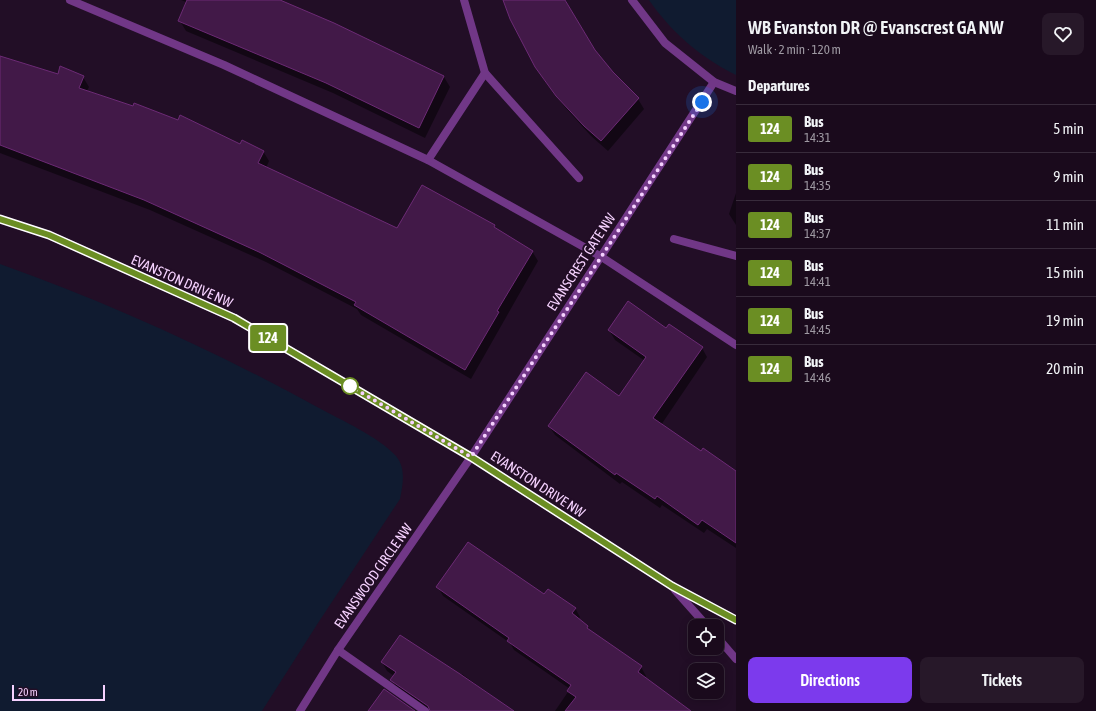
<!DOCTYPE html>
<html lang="en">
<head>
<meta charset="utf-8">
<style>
	:root { --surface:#1a0a1c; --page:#271829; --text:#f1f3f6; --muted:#9f9aa3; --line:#382b3b; --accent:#7c3aed }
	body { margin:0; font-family:"Asap Condensed",sans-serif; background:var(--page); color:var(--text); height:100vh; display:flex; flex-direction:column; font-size:15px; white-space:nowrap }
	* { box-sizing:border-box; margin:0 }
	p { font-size:13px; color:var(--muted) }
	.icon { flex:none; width:22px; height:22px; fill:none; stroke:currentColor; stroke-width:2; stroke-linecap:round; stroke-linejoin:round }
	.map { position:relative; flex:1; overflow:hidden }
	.side { display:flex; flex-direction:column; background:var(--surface); width:360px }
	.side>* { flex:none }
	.badge { padding:0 8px; border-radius:3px; font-size:14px; line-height:26px }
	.buttons { position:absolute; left:688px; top:619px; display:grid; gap:8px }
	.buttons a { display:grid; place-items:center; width:36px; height:36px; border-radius:8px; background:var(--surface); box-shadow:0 2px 10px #0003,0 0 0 1px var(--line); font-size:20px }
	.scale { position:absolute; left:12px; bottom:10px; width:93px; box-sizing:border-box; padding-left:4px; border:2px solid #f6d2ff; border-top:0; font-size:11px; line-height:14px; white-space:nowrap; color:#f6d2ff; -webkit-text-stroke:3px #220e26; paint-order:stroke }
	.you { position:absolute; width:20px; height:20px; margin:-10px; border:3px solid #fff; border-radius:50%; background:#1a73e8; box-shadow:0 0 0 6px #1a73e833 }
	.map>.badge { position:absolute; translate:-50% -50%; box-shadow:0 0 0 2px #fff }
	h2 { padding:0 12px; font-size:15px; line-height:36px }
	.round { display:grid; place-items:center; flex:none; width:42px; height:42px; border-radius:8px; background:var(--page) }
	.headline { display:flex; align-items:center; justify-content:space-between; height:68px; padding:0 12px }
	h1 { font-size:19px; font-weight:600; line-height:30px }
	.cta { display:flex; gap:8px; margin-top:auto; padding:8px 12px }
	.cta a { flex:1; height:46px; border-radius:8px; background:var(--accent); color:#fff; font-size:16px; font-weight:600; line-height:46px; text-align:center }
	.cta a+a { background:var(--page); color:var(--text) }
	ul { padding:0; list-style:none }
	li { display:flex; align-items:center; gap:12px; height:48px; padding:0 12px; border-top:1px solid var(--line) }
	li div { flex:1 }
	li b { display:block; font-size:15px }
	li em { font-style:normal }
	li .badge { min-width:44px; font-weight:700; text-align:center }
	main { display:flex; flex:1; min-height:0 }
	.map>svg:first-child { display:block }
</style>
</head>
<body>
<main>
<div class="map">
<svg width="736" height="711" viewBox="0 0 736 711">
	<rect width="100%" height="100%" fill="#220e26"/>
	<g fill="#101b30">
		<path d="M649 0H736V75C701 58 671 32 649 0Z"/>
		<path d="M0 264C110 303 217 352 319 408 341 420 379 437 396 456 406 468 403 484 400 499L318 623 262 711H0Z"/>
	</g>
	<g fill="#0007">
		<polygon points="181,0 277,0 444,77 450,87 425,138 333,93 186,31 180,21 186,2"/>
		<polygon points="504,0 566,0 569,10 594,50 612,73 638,99 644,109 608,151 591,136 564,106 544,80"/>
		<polygon points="0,57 58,75 83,77 89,87 87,91 241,145 263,151 269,161 266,168 397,230 494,226 497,230 532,251 538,261 471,379 361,315 357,309 266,262 150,210 0,153"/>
		<polygon points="736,193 736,225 729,214"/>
		<polygon points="666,329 702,348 707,357 661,425 701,452 736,472 736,548 707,529 704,533 662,505 660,508 622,482 620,484 555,435 549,426 619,397 645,361 615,340 609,330"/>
		<polygon points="438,587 544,596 575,608 580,617 578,620 588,627 590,631 641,667 646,676 645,678 691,711 555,711 570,689 514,650 510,643 443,596"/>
		<polygon points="382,662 460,677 462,674 512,711 428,711 397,689 392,680 394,676 387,671"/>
	</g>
	<g fill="#421948" stroke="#6c2a75">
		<polygon points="187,0 280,0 334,23 444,76 419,128 326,83 178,21"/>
		<polygon points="503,0 565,0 595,50 613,72 639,98 601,141 584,126 556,96 535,67 510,19"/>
		<polygon points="0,56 58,74 60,66 84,76 79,88 133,106 134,103 178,120 180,115 240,144 242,140 264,151 258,163 397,228 422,185 495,225 494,227 533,251 497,311 499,312 465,370 354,305 356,302 259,252 144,200 0,145"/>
		<polygon points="628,301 666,328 669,324 703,347 653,418 701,451 703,448 736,471 736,543 702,520 698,525 657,496 655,499 616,473 615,475 548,426 586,372 619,396 646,357 608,330"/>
		<polygon points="468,542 544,594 548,589 576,608 572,613 588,626 587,628 642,666 638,672 691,711 565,711 576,697 567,691 571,685 507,641 509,638 436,587"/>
		<polygon points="400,635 460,674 514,711 430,711 428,706 390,680 396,672 381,662"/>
		<polygon points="384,689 415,711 368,711"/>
	</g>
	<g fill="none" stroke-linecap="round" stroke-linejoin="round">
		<g stroke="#713787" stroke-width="8">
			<polyline points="70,0 224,65 428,160 600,256 736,345"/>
			<polyline points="464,0 485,73 579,178"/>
			<polyline points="428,160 485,73"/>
			<polyline points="674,239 736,256"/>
			<polyline points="338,650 425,711"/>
		</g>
		<g stroke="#713787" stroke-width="8">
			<polyline points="632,0 665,43 714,82 736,91"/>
			<polyline points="300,711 338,650 471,457 714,82"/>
		</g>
		<g stroke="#713787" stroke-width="8">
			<polyline points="0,219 49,235 234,318 471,457 672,586 736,620"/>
			<polyline points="675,590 707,626"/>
			<polyline points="717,637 736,659"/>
		</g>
	</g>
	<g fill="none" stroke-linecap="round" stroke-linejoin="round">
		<g stroke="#fff" stroke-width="9">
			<polyline id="line" points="0,219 49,235 234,318 471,457 672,586 736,620"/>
		</g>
		<use href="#line" stroke="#6b8e23" stroke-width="6"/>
		<polyline stroke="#f6d2ff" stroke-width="4" stroke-dasharray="0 7.2" points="350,386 471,457 702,102"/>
	</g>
	<circle fill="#fff" stroke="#6b8e23" stroke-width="2" cx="350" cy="386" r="8"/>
	<g text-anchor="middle" stroke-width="4" stroke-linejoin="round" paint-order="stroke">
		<g font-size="14" fill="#f6d2ff" stroke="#220e26">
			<text transform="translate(581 262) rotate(-57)" y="5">EVANSCREST GATE NW</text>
			<text transform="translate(182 281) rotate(24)" y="5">EVANSTON DRIVE NW</text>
			<text transform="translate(538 484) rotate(33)" y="5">EVANSTON DRIVE NW</text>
			<text transform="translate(373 576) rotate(-55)" y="5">EVANSWOOD CIRCLE NW</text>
		</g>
	</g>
</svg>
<div class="buttons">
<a><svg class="icon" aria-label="locate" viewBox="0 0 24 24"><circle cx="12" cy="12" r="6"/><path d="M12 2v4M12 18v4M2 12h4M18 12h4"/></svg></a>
<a><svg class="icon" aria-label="layers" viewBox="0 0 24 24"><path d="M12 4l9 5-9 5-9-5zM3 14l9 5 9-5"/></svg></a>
</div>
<div class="scale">20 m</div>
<div class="you" style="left:702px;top:102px"></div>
<b class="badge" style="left:268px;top:338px;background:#6b8e23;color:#fff">124</b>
</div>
<section class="side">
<div class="headline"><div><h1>WB Evanston DR @ Evanscrest GA NW</h1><p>Walk · 2 min · 120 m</p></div><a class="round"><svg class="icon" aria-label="heart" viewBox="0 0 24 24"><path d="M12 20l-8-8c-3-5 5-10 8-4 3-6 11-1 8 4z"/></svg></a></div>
<h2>Departures</h2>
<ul>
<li><span class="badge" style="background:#6b8e23;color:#fff">124</span><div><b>Bus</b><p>14:31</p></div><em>5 min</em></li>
<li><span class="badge" style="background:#6b8e23;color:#fff">124</span><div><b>Bus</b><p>14:35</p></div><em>9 min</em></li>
<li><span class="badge" style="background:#6b8e23;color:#fff">124</span><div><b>Bus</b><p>14:37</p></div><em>11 min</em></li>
<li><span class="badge" style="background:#6b8e23;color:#fff">124</span><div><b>Bus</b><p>14:41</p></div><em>15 min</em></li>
<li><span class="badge" style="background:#6b8e23;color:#fff">124</span><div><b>Bus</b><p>14:45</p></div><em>19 min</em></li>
<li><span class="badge" style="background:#6b8e23;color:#fff">124</span><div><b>Bus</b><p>14:46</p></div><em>20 min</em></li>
</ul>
<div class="cta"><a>Directions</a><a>Tickets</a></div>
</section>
</main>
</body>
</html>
